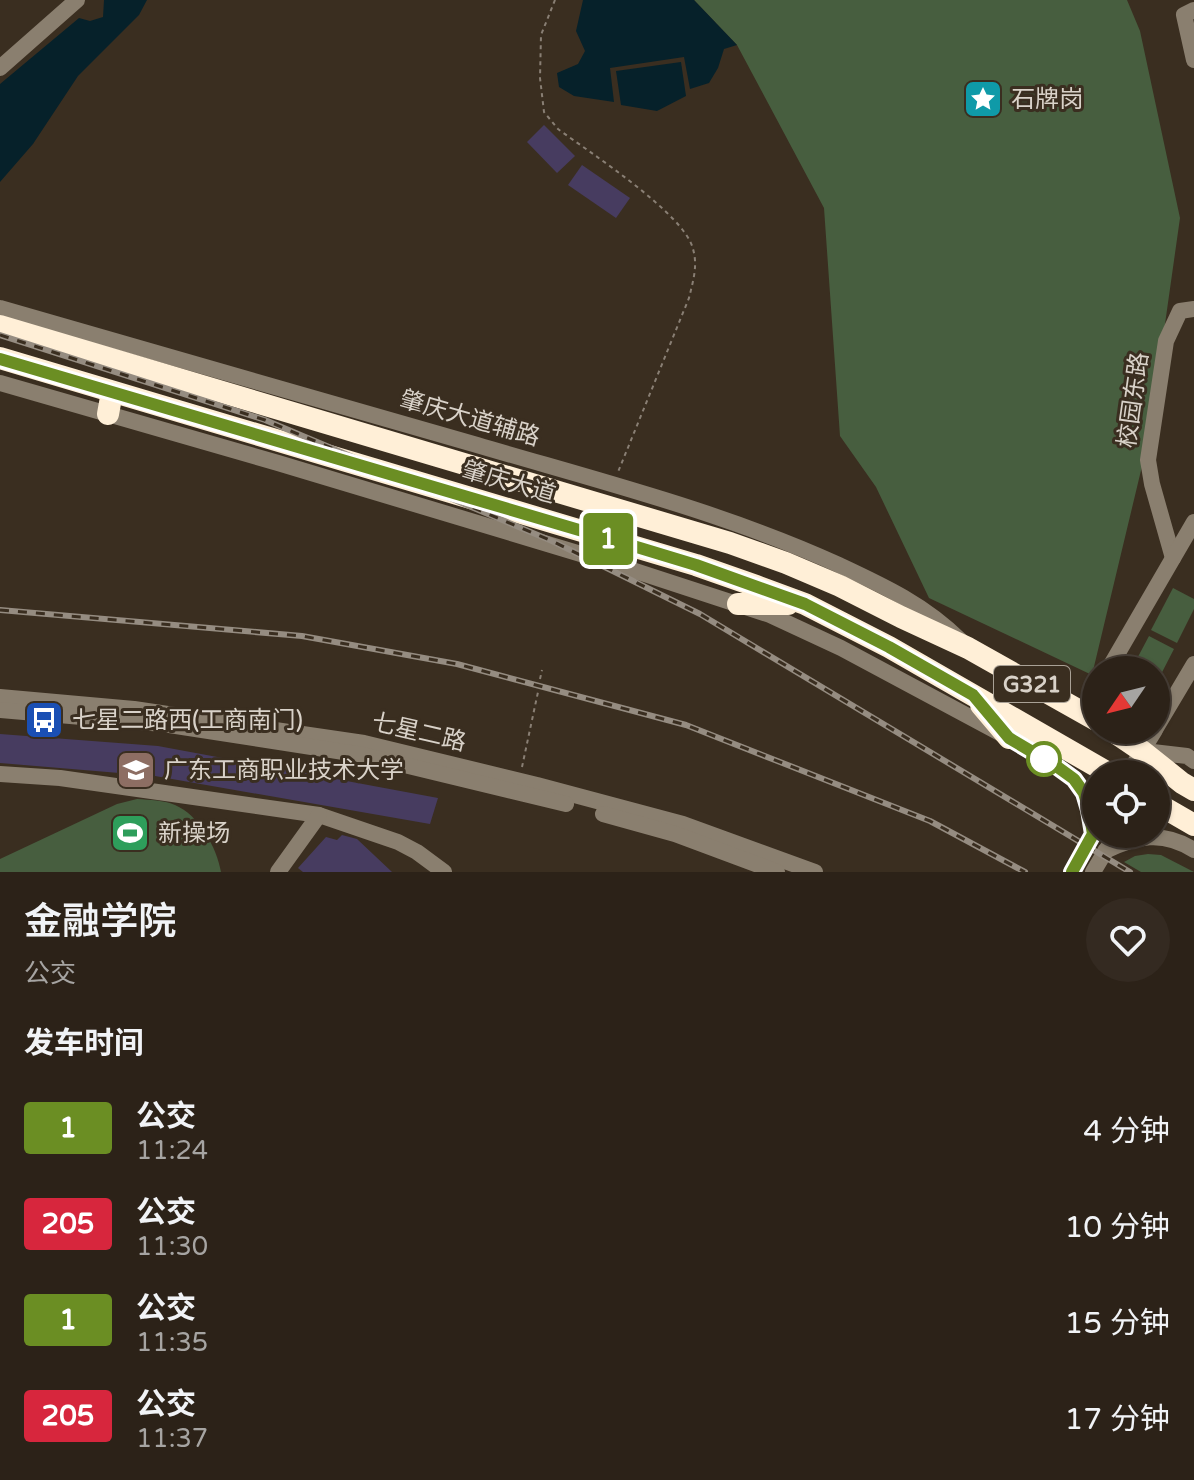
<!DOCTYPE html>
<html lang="zh">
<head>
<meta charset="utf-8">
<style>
	:root { --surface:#2c2218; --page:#342a21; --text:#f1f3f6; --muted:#a6a4a2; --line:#483f37 }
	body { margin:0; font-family:"Varela Round","Noto Sans SC",sans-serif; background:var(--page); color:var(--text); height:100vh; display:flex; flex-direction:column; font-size:30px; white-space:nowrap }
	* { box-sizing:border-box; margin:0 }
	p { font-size:26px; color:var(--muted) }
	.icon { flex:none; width:44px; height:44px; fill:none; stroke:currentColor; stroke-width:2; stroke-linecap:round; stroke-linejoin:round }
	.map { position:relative; height:872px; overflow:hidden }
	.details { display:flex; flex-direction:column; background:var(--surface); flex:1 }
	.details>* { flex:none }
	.badge { padding:0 16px; border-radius:6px; font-size:28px; line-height:52px }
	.needle { width:52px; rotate:235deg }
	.tools { position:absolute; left:1082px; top:656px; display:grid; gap:16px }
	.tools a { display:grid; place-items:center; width:88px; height:88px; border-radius:50%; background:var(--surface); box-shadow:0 2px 6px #0004,0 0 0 2px var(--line); font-size:40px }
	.map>.badge { position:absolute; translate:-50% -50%; box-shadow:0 0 0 4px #fff }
	h2 { padding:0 24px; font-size:30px; line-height:72px }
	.round { display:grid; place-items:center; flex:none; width:84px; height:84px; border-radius:42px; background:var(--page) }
	.summary { display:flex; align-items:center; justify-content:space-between; height:136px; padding:0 24px }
	h1 { font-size:38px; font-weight:600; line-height:60px }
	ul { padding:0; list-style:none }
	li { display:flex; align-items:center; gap:24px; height:96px; padding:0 24px }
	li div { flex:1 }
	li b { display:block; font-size:30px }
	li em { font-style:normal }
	li .badge { min-width:88px; font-weight:700; text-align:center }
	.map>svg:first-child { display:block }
</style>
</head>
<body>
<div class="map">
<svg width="1194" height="872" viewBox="0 0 1194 872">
	<rect width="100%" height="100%" fill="#3a2e20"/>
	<g fill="#475e3f">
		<polygon points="694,0 1127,0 1140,31 1180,218 1149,437 1092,675 929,598 876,487 840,436 824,208 737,45"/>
		<polygon points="1173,588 1194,599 1194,609 1177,643 1151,630"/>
		<polygon points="1149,636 1174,649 1156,684 1156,670 1131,670"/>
		<path d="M137 799C150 800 163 800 175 805 199 815 217 848 221 872H0V859L117 804Z"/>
		<polygon points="1148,854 1161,855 1194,872 1141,872 1124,862 1135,856"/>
	</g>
	<g fill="#06212a">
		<polygon points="104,0 147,0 139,15 78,76 33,144 0,182 0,84 79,18 90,21 103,17"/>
		<polygon points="583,0 694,0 737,45 724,49 718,68 709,83 690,89 684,57 610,68 614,102 574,96 559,87 557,73 578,64 585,51 576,31"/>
		<polygon points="681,62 686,96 657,111 621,105 616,71"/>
	</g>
	<g fill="#473c60">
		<polygon points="544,125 575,156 557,173 527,142"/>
		<polygon points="582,165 630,198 616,218 568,185"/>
		<polygon points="0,734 158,746 438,798 430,824 155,776 0,763"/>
		<polygon points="342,835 357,839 392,872 303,872 298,868 326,837 337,840"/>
	</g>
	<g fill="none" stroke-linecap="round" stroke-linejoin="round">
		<g stroke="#897f74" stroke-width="2" stroke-dasharray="4 4" stroke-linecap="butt">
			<path d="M555 0 541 35 540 78 544 112 558 129C589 152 685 214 693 249 698 266 693 281 689 298L618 472"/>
			<polyline points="540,679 542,670"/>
			<polyline points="522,767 538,692"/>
		</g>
		<g stroke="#8a7f6f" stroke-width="16">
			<polyline points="1194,10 1184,15 1194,60"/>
			<polyline points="0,68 77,0"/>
			<path d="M0 308C159 354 318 400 477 445 599 481 723 512 839 565 884 586 925 605 961 641"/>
			<polyline points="0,383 278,463 614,564 770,615 841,648 1009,738 1056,766 1074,779 1084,793 1089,810 1093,834"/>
			<polyline points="1173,558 1152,484 1148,460 1166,341 1180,311 1194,309"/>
			<polyline points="1108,670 1194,522"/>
			<polyline points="0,697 134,709 364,743 537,785 683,824 815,872"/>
			<polyline points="0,710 163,724 363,755 566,804"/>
			<polyline points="1089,715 1096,698"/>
			<polyline points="1156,728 1194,664"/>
			<polyline points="1144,751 1187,756 1194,761"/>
			<polyline points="0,774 60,778 319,815 398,842 417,852 444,872"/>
			<polyline points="1128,774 1155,730"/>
			<polyline points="603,814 675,834 777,872"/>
			<path d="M1105 851C1137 836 1162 830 1194 850"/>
			<polyline points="278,872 319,815"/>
			<polyline points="1072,872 1096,829"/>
			<polyline points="1093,872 1111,842"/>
		</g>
		<g stroke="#ffefd7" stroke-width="22">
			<polyline points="0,326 730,543 786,563 840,586 901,617 968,648 1096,720"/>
			<polyline points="0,358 585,532 696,565 756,586 805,604 889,647 1110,774"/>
			<polyline points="108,414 112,392"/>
			<polyline points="738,604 788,604"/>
			<polyline points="981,705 1009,738"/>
			<polyline points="1111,730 1142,751 1182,783 1194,790"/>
			<polyline points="1156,803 1194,825"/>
		</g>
		<g stroke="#958c81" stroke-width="6">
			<g id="rail">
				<polyline points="0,335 265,420 552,541 700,614 1130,872"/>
				<polyline points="0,610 302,636 457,664 686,725 930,821 1025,872"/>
			</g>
		</g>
		<use href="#rail" stroke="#3a2e20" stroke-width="3" stroke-dasharray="9" stroke-linecap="butt"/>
	</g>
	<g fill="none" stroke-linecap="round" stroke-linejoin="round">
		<g stroke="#fff" stroke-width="18">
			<polyline id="line" points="0,359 640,548 696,565 805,604 889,647 973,695 1009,738 1056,766 1074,779 1084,793 1089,810 1093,834 1072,872"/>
		</g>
		<use href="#line" stroke="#6b8e23" stroke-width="12"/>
	</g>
	<defs>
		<g id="sight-square" transform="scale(2)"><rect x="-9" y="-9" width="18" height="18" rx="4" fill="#0f9aa8" stroke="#3a2e20"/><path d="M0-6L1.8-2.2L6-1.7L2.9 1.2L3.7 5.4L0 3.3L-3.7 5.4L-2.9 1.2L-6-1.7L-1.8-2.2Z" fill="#fff"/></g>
		<g id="bus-square" transform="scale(2)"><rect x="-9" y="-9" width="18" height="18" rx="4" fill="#1a4fb4" stroke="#3a2e20"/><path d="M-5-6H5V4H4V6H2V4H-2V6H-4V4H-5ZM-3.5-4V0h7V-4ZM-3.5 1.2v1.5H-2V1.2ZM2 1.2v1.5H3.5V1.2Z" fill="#fff"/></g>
		<g id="university-square" transform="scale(2)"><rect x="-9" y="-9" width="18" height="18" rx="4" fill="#8d6e63" stroke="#3a2e20"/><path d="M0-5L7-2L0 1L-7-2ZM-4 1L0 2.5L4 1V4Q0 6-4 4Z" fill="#fff"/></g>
		<g id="stadium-square" transform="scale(2)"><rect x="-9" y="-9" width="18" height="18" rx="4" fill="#2e9e5b" stroke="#3a2e20"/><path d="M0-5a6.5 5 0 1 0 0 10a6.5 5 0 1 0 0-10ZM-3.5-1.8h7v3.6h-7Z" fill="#fff"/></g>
	</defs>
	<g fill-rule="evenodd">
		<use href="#sight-square" x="983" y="99"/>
		<use href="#bus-square" x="44" y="720"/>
		<use href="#university-square" x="136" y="770"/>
		<use href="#stadium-square" x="130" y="833"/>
	</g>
	<circle fill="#fff" stroke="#6b8e23" stroke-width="4" cx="1044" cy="759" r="16"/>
	<g text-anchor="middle" stroke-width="6" stroke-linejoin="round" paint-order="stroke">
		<rect fill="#3a2e20" stroke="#a9a196" stroke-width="2" x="994" y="666" width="76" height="36" rx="6"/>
		<g font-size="22" font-weight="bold" fill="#d9d2c9">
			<text x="1032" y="692">G321</text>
		</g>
		<g font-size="24" fill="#d9d2c9" stroke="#3a2e20" text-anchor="start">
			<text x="1011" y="107">石牌岗</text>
			<text x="72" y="728">七星二路西(工商南门)</text>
			<text x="164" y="778">广东工商职业技术大学</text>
			<text x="158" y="841">新操场</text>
		</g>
		<g font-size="24" fill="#d9d2c9" stroke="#3a2e20">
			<text transform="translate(1133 400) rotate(-82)" y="8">校园东路</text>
			<text transform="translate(470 418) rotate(16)" y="8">肇庆大道辅路</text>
			<text transform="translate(509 482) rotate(16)" y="8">肇庆大道</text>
			<text transform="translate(419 732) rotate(13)" y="8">七星二路</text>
		</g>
	</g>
</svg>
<div class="tools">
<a><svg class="needle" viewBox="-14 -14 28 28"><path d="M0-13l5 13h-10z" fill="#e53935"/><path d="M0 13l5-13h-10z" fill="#a6a4a2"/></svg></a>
<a><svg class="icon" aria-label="locate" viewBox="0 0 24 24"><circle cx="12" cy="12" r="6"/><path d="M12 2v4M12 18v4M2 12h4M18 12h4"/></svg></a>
</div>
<b class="badge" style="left:608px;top:539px;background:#6b8e23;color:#fff">1</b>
</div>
<section class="details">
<div class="summary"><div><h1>金融学院</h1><p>公交</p></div><a class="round"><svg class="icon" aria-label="heart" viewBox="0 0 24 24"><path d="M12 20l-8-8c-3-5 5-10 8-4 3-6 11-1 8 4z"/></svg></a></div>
<h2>发车时间</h2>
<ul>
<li><span class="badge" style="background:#6b8e23;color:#fff">1</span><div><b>公交</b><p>11:24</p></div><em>4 分钟</em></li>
<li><span class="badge" style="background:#d7263d;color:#fff">205</span><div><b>公交</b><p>11:30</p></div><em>10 分钟</em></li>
<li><span class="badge" style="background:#6b8e23;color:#fff">1</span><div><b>公交</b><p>11:35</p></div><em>15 分钟</em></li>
<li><span class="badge" style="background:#d7263d;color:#fff">205</span><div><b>公交</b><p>11:37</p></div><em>17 分钟</em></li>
</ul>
</section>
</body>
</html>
